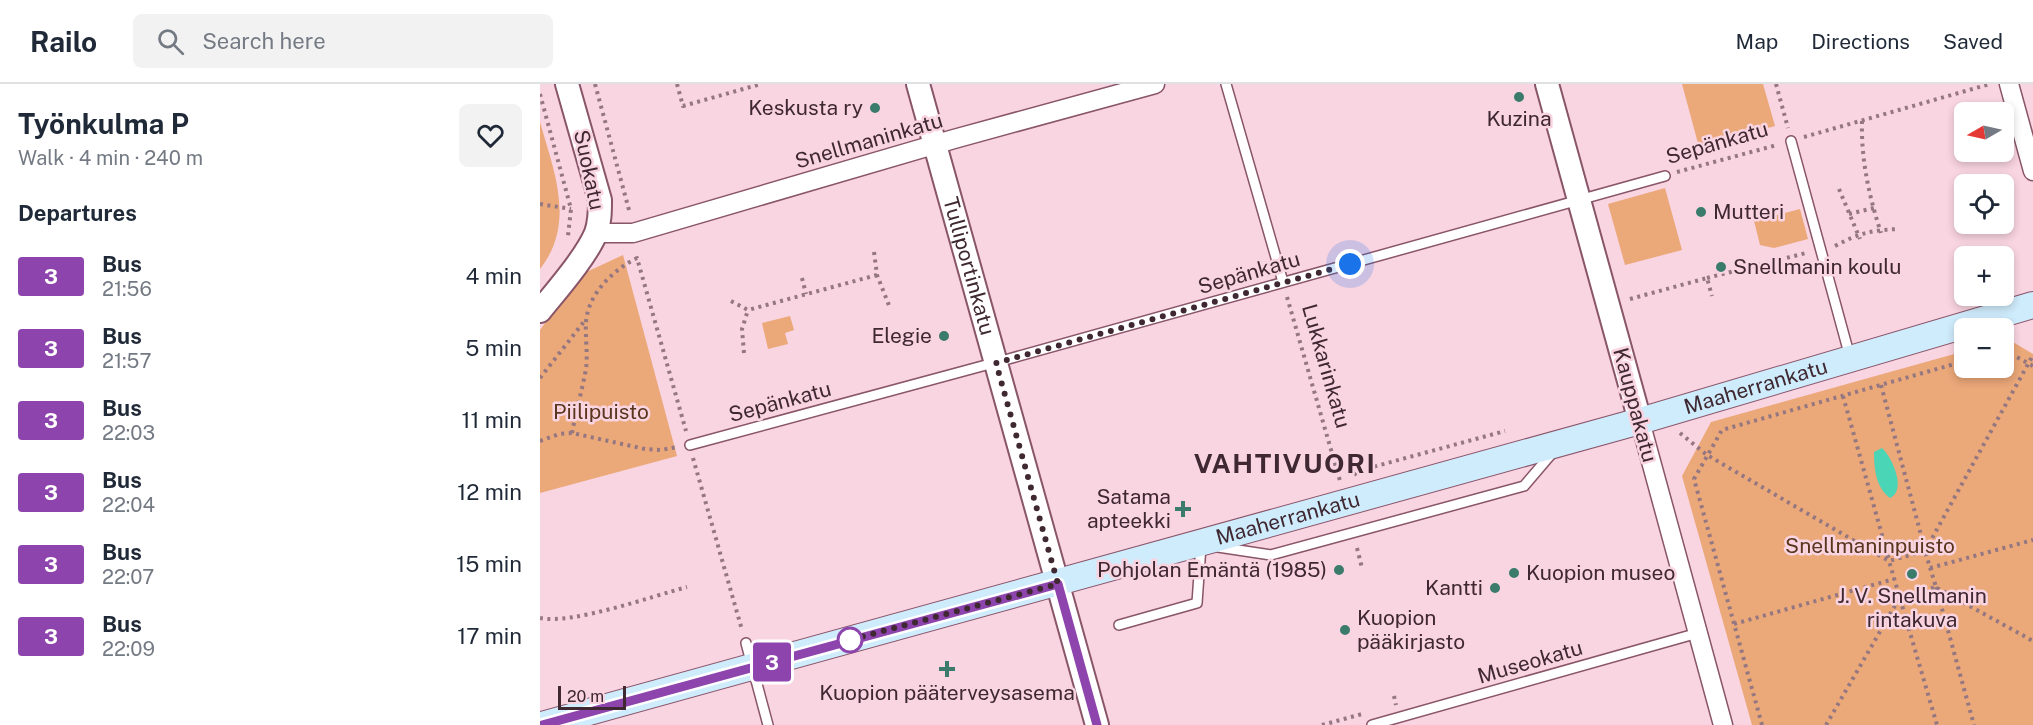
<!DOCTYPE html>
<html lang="en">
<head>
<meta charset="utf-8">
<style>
	:root { --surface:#fff; --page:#f2f2f3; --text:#1f2937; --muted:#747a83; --line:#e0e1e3 }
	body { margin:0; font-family:"Public Sans",sans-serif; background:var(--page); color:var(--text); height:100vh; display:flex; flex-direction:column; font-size:22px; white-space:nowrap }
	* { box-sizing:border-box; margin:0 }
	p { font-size:20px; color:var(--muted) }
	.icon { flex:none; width:33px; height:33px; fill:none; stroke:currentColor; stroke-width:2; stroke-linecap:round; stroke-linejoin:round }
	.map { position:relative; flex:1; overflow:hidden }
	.side { display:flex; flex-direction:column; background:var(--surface); width:540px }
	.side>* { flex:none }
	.badge { padding:0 12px; border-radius:4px; font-size:21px; line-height:39px }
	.needle { width:39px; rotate:261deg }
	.fabs { position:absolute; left:1414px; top:18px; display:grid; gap:12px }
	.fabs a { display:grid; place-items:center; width:60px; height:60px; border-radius:9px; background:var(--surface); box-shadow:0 3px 9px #0003; font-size:30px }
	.scale { position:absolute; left:18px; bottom:15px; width:68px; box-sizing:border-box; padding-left:6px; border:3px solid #3f2831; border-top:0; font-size:16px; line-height:21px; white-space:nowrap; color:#3f2831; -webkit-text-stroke:4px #f9d4e1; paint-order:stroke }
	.you { position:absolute; width:30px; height:30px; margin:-15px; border:4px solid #fff; border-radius:50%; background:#1a73e8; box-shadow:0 0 0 9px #1a73e833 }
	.map>.badge { position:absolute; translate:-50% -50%; box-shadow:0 0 0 3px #fff }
	h2 { padding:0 18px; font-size:22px; line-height:54px }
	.round { display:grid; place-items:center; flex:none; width:63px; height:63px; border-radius:9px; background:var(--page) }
	.overview { display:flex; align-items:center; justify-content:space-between; height:102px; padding:0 18px }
	h1 { font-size:28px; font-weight:700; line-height:45px }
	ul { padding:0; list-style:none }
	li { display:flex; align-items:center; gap:18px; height:72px; padding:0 18px }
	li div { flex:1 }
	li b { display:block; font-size:22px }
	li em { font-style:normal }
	li .badge { min-width:66px; font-weight:700; text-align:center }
	header { display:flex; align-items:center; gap:36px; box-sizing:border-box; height:84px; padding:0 30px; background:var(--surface); border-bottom:2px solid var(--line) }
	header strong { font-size:28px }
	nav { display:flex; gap:33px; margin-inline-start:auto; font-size:21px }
	.search { width:420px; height:54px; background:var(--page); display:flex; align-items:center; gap:15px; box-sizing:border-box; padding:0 21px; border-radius:9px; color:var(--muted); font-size:22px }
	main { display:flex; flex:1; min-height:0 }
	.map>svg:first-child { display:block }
</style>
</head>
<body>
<header>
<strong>Railo</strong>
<div class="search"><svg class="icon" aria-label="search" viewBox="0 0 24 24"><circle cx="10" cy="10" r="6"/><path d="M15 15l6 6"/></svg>Search here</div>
<nav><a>Map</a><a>Directions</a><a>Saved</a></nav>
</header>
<main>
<section class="side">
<div class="overview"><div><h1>Työnkulma P</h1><p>Walk · 4 min · 240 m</p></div><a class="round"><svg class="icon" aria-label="heart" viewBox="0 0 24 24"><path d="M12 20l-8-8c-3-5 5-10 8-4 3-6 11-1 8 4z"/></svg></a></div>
<h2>Departures</h2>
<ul>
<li><span class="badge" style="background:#8e44ad;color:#fff">3</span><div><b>Bus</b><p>21:56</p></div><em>4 min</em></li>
<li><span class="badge" style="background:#8e44ad;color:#fff">3</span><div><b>Bus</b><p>21:57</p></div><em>5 min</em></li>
<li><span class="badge" style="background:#8e44ad;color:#fff">3</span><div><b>Bus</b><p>22:03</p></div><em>11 min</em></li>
<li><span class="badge" style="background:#8e44ad;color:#fff">3</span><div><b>Bus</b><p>22:04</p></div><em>12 min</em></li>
<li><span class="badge" style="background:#8e44ad;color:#fff">3</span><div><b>Bus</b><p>22:07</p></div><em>15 min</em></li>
<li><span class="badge" style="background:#8e44ad;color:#fff">3</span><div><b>Bus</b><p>22:09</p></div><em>17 min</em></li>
</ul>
</section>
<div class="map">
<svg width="1493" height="641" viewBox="0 0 1493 641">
	<rect width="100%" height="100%" fill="#f9d4e1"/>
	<g fill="#eba879">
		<polygon points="1142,0 1223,0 1235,42 1159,63"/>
		<path d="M0 38C14 88 36 139 0 185Z"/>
		<polygon points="1125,104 1142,166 1085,181 1068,120"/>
		<polygon points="1260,125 1268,155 1234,164 1220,161 1214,137"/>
		<polygon points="83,171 137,372 0,409 0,246 40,191"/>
		<polygon points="250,232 254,246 245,249 248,260 228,265 222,239"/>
		<polygon points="1468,255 1493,270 1493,641 1212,641 1142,392 1171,338 1425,267 1425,284 1464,284 1464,256"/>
	</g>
	<path fill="#4ad5b6" d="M1342 364C1352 373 1367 406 1350 414 1336 404 1334 385 1334 368Z"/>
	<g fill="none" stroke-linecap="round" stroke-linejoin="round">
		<g stroke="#895569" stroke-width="12">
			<g id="service">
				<polyline points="686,0 743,198"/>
				<polyline points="1251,57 1310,273"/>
				<polyline points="150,361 472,274 1125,92"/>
				<polyline points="678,463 731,471 984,402 1013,368"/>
				<polyline points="579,541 657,519 661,462"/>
				<polyline points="206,559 228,641"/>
				<polyline points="832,641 1158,549"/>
			</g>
		</g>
		<g stroke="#895569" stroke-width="21">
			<g id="minor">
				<polyline points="1469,0 1493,87"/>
				<polyline points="56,149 93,149 414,55 615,0"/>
				<polyline points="1100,337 1183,641"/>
			</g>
		</g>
		<g stroke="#895569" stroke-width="26">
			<g id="tertiary">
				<path id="s1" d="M378 0 557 641"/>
				<polyline points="1007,0 1100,337"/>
				<path d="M0 227C17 206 46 173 56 149 60 138 60 127 60 116L27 0"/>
			</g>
		</g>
		<g stroke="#895569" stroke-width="28">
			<g id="secondary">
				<path id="s2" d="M2 641 1100 337 1493 221"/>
			</g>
		</g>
		<g stroke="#947781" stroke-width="4" stroke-dasharray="3 4.5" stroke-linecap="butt">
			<polyline points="55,0 89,126"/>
			<polyline points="137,0 143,22 221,0"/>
			<polyline points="1236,0 1248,44"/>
			<polyline points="0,10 31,125 28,152"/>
			<path d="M1322 37C1321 76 1329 112 1341 149"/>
			<polyline points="1264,53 1450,0"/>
			<polyline points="1137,88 1237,61"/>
			<polyline points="1299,105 1320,155"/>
			<polyline points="0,120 31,125"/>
			<polyline points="1309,130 1334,124"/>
			<path d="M1295 162C1319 149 1332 146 1359 145"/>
			<polyline points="334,168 337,191 350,224"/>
			<polyline points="262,194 266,210"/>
			<polyline points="1167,194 1266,169"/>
			<polyline points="747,213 800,397"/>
			<polyline points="1090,215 1167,194 1172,212"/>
			<polyline points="191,217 208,226 337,191"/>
			<polyline points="1464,266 1493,282"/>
			<polyline points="204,269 202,245 208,226"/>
			<polyline points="0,294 46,235"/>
			<polyline points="1341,301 1385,466"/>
			<polyline points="1303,312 1349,476"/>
			<path d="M32 349C36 328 42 306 46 285 48 269 45 253 46 238 48 210 73 186 97 174L146 347"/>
			<polyline points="1140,349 1167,371 1349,477"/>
			<polyline points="0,357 19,350 32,349 105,365 121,366 137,363"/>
			<polyline points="153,374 202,546"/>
			<polyline points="814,391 818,387 965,347"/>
			<polyline points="817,464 822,484"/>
			<polyline points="1385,467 1493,271"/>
			<polyline points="1390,484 1493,456"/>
			<polyline points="1396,503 1434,641"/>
			<polyline points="1397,504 1493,557"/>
			<path d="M0 534C31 541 113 512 147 503"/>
			<polyline points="1194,540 1354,495"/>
			<polyline points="854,612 856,621"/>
			<polyline points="782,641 822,630"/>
			<polyline points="1222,641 1154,395 1182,346 1425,277"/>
			<polyline points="1286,641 1360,513 1396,503 1385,467 1349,477 1397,641"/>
		</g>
		<use href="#service" stroke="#fff" stroke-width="9"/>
		<use href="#minor" stroke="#fff" stroke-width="18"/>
		<use href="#tertiary" stroke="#fff" stroke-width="22"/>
		<use href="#secondary" stroke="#cfecfc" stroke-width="26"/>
	</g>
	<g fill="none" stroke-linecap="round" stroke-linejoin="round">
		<g stroke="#fff" stroke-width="14">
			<polyline id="line" points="2,641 518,500 557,641"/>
		</g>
		<use href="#line" stroke="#8e44ad" stroke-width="9"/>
		<polyline stroke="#3f2831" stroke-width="6" stroke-dasharray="0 10.8" points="310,556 306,557 518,500 456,279 810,180"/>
	</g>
	<g fill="#3a7b6b" stroke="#f9d4e1" stroke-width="2">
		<circle cx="979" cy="13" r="6"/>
		<circle cx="335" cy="24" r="6"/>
		<circle cx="1161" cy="128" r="6"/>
		<circle cx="1181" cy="183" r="6"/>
		<circle cx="404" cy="252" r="6"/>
		<path d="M640 416h6v6h6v6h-6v6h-6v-6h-6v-6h6z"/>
		<circle cx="799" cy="486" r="6"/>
		<circle cx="974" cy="489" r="6"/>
		<circle cx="1372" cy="490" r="6"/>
		<circle cx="955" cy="504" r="6"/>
		<circle cx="805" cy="546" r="6"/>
		<path d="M404 576h6v6h6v6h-6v6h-6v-6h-6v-6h6z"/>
	</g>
	<circle fill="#fff" stroke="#8e44ad" stroke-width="3" cx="310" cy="556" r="12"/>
	<g text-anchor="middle" stroke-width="5" stroke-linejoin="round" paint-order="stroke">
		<g font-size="21" fill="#3f2831" stroke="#f9d4e1" text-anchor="end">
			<text x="323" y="31">Keskusta ry</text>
			<text x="979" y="42" text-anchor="middle">Kuzina</text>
			<text x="1173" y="135" text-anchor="start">Mutteri</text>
			<text x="1193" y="190" text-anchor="start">Snellmanin koulu</text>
			<text x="392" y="259">Elegie</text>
			<text x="631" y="420">Satama<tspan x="631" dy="24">apteekki</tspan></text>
			<text x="787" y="493">Pohjolan Emäntä (1985)</text>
			<text x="986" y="496" text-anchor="start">Kuopion museo</text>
			<text x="943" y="511">Kantti</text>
			<text x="1372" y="519" text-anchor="middle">J. V. Snellmanin<tspan x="1372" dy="24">rintakuva</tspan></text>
			<text x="817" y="541" text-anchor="start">Kuopion<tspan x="817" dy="24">pääkirjasto</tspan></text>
			<text x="407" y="616" text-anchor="middle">Kuopion pääterveysasema</text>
		</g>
		<g font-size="21" fill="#3f2831" stroke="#f9d4e1">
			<text transform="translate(329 57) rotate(-16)" y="7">Snellmaninkatu</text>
			<text transform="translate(1177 59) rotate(-16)" y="7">Sepänkatu</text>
			<text transform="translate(49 86) rotate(78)" y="7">Suokatu</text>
			<text dy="7" stroke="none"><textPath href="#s1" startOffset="189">Tulliportinkatu</textPath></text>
			<text transform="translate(709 189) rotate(-16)" y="7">Sepänkatu</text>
			<text transform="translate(786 282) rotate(74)" y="7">Lukkarinkatu</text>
			<text dy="7" stroke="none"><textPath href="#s2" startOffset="1260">Maaherrankatu</textPath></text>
			<text transform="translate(240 318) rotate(-15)" y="7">Sepänkatu</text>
			<text transform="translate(1095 321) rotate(75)" y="7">Kauppakatu</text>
			<text dy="7" stroke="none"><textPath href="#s2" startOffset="774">Maaherrankatu</textPath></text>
			<text transform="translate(990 578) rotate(-16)" y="7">Museokatu</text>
		</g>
		<g font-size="21" fill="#59361d" stroke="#f9d4e1">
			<text x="61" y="335">Piilipuisto</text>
			<text x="1330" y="469">Snellmaninpuisto</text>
		</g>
		<g font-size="27" font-weight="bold" letter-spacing="1.5" fill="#3f2831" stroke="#f9d4e1">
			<text x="745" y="389">VAHTIVUORI</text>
		</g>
	</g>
</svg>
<div class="fabs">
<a><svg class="needle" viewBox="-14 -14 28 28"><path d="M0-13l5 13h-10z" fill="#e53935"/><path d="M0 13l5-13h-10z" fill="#747a83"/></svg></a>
<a><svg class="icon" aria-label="locate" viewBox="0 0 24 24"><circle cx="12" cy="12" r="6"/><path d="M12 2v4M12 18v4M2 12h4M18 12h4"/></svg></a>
<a>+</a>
<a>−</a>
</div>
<div class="scale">20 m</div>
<div class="you" style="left:810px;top:180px"></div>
<b class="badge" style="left:232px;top:578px;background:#8e44ad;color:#fff">3</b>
</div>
</main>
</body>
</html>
